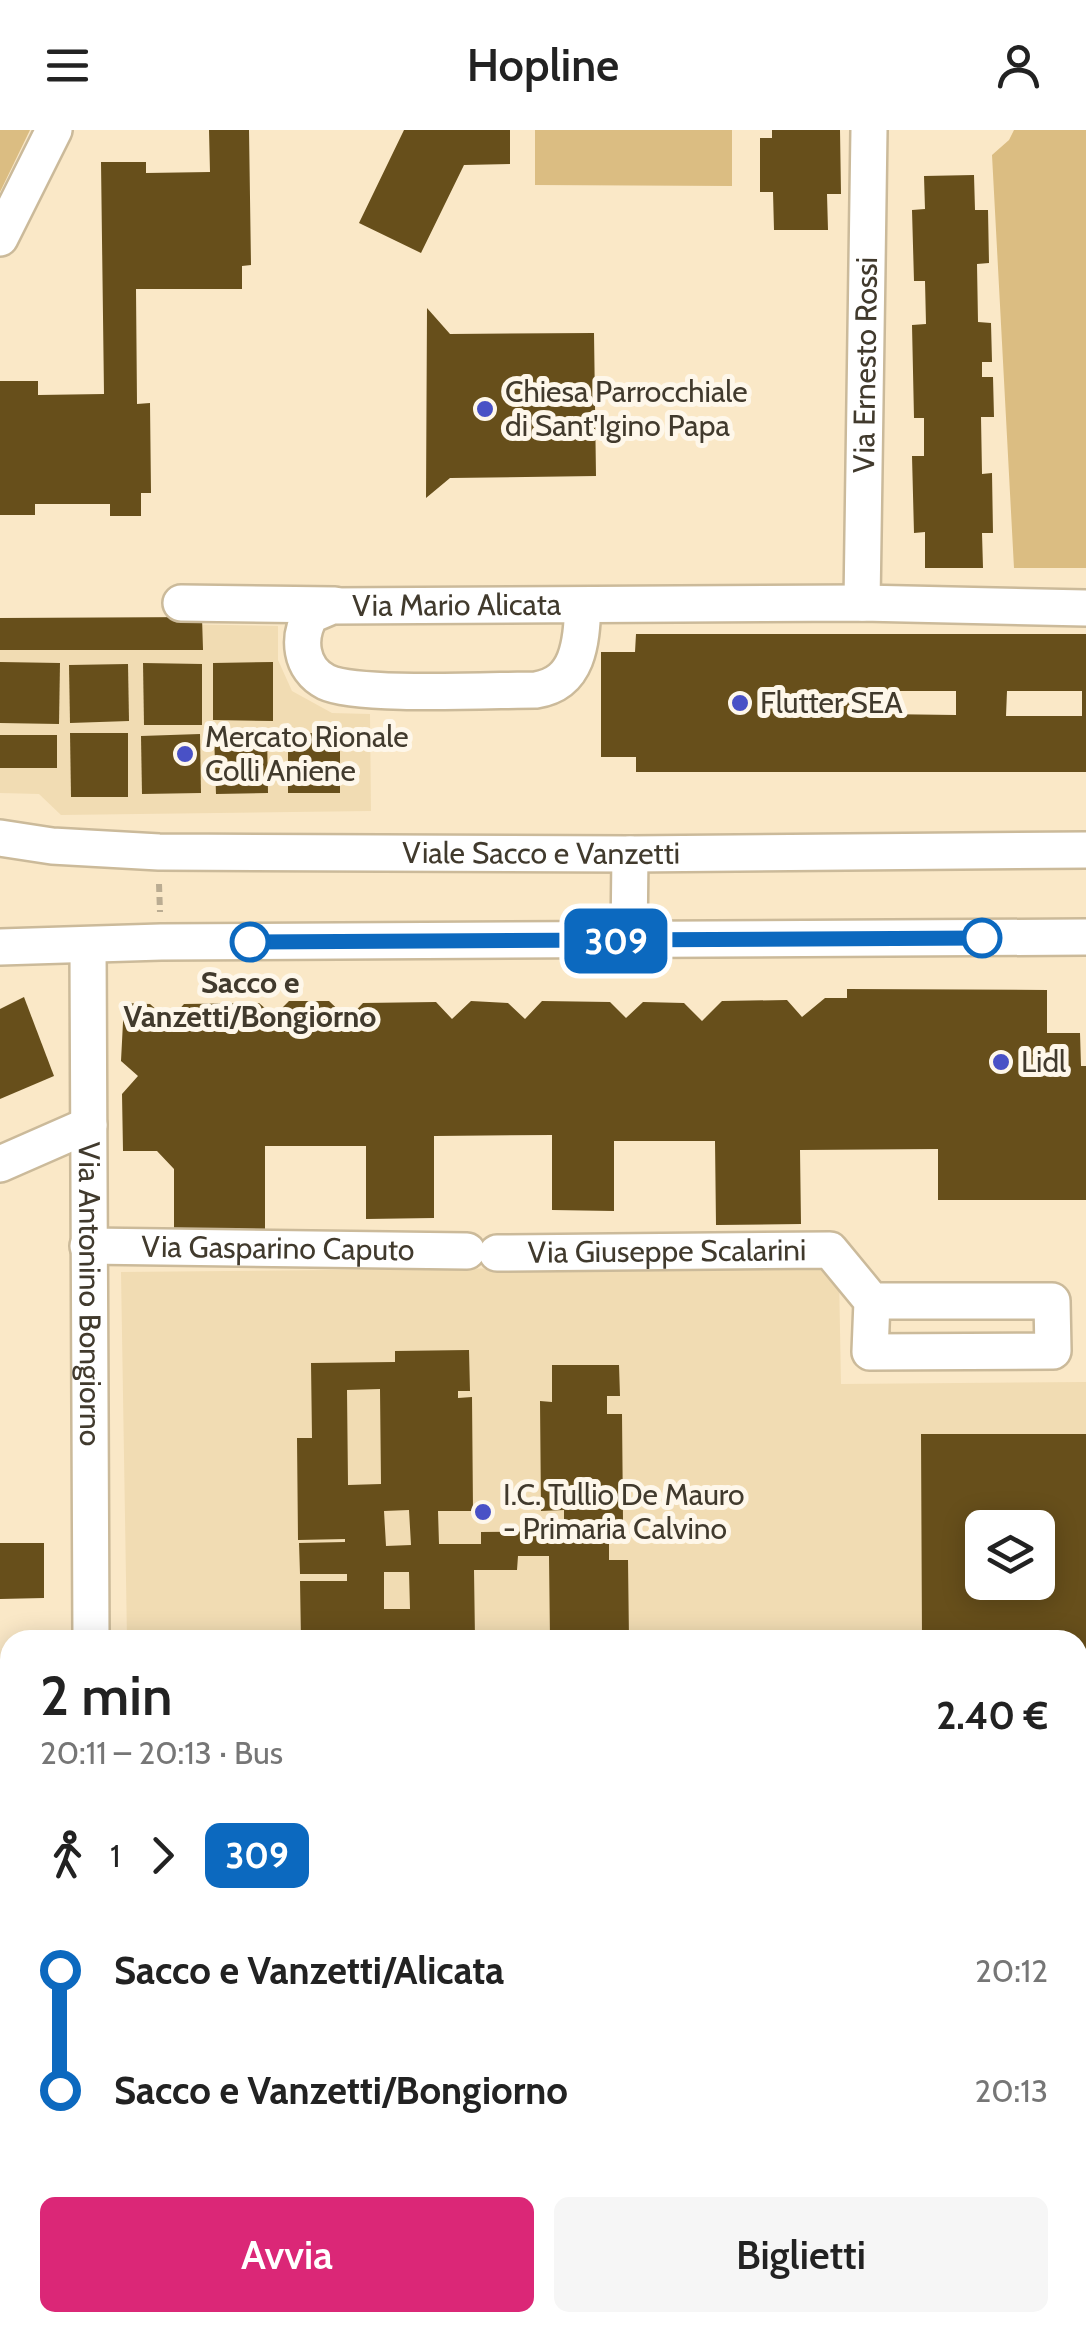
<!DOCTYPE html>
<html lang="it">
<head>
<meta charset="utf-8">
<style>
	:root { --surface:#fff; --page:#f6f6f6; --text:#222; --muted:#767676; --accent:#db2777 }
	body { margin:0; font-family:Cabin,sans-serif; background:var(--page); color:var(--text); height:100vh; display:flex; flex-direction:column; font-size:38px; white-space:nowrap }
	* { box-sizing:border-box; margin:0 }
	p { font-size:32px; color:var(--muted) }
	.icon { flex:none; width:55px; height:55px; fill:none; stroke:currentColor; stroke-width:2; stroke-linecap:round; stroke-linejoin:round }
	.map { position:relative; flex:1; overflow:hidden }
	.side { position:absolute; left:0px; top:1500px; width:1088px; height:702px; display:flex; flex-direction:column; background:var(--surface); border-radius:30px 30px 0 0; box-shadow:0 5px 25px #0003 }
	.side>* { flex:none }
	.badge { padding:0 20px; border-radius:15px; font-size:35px; line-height:65px }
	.fabs { position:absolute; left:965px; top:1380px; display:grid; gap:20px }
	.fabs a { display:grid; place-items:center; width:90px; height:90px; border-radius:15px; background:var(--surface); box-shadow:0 5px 25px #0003; font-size:50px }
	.map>.badge { position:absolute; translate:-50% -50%; box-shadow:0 0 0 5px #fff }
	.legs { display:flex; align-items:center; gap:15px; height:110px; padding:0 40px; font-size:32px }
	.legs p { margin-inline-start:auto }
	.head { display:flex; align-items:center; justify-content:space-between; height:170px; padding:0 40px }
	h1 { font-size:55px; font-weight:600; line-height:75px }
	.action { display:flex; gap:20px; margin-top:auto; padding:20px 40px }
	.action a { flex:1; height:115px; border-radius:15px; background:var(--accent); color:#fff; font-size:40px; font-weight:600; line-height:115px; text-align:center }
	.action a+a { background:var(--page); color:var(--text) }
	ul { padding:0 40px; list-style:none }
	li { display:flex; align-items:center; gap:35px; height:120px; font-size:38px }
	li i { display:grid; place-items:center; width:15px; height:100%; margin:0 12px; background:currentColor }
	li i::after { content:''; width:25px; height:25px; margin:-12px; border:8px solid; border-radius:50%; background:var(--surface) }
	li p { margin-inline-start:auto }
	li:first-child i { background:linear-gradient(#0000 50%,currentColor 0) }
	li:last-child i { background:linear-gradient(currentColor 50%,#0000 0) }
	header { display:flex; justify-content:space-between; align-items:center; height:130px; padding:0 40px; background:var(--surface); font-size:45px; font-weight:600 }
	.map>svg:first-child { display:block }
</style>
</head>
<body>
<header><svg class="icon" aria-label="menu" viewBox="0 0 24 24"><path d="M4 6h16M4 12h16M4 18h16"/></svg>Hopline<svg class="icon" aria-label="person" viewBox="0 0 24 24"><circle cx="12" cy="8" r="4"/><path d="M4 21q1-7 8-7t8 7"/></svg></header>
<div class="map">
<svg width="1086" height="2201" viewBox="0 0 1086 2201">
	<rect width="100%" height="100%" fill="#fae8c7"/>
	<g fill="#f1dcb3" fill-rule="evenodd">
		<polygon points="0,491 278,496 278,530 292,561 332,583 370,584 371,681 61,685 39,664 0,663"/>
		<path d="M824 1135 839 1146 841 1254 1086 1252V1759H1078V1510H127L121 1142ZM982 1398H1038V1452H982Z"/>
	</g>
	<g fill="#dbbd82">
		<polygon points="0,0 30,0 0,62"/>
		<polygon points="535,0 732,0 732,56 535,55"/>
		<polygon points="1014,0 1086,0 1086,438 1014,438 992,25 1009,10"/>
		<polygon points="1078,1759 1086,1759 1086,2201 874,2201 875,2192 1078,2192"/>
	</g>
	<g fill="#674f1b" fill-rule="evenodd">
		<polygon points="209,0 249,0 251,135 242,136 242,159 136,159 137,274 150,273 151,363 141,363 141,386 110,386 110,374 35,374 35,385 0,385 0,251 38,251 38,265 104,264 101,32 146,32 146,43 210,42"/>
		<polygon points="404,0 510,0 510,34 464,35 421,123 359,93"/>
		<polygon points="772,0 840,0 841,64 827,64 828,100 774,100 773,62 760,62 760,8 772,8"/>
		<polygon points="974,45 975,80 988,80 989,133 977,134 978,192 991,193 992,232 982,232 982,247 993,247 994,287 981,287 982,344 992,343 993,403 982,403 983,438 925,438 925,402 914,403 912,326 924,326 924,288 914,288 912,195 926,194 925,151 914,151 912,80 925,79 924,46"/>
		<polygon points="427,178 450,204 594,203 596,346 450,348 426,368"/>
		<polygon points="202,487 203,520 0,520 0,488"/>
		<path d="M636 504H1086V642H636V627H601V522H635ZM880 561H956V585L880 584ZM1007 561H1082V586H1006Z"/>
		<polygon points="0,532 60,533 59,594 0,593"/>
		<polygon points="273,532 273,591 213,590 213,533"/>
		<polygon points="143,533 202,534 202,595 144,595"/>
		<polygon points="128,534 129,591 70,593 69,535"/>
		<polygon points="214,602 267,602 268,663 216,664"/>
		<polygon points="70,603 128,603 128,667 71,667"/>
		<rect x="288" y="603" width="52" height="60"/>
		<polygon points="200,604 201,663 142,664 141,606"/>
		<rect x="0" y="605" width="57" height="33"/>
		<polygon points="847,859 1047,860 1047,903 1080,903 1081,936 1086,936 1086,1070 938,1070 938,1019 800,1020 801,1094 716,1095 715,1011 614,1011 614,1081 552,1080 552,1005 434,1006 434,1088 366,1089 366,1016 265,1016 265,1099 174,1100 174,1039 157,1021 123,1021 122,964 138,946 121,931 124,873 150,874 169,891 184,874 259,873 274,886 289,871 329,871 348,889 363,873 436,872 452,889 471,871 508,873 525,889 542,871 610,872 626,888 643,872 684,873 702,891 722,871 787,870 802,887 825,868 847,868"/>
		<polygon points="24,867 54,946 0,969 0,879"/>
		<path d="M469 1220 470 1261H458V1268L472 1267 473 1381H438L439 1414H481V1402L564 1401V1380L541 1381 540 1271 552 1272V1235H619L620 1266H607V1284H622L623 1390H609V1430H628L629 1510H550L549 1426H518L517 1440H474L475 1510H301L300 1451H347V1444H300L299 1413 345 1412V1409L298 1410 297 1308H312L311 1233 395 1232V1221ZM380 1259 381 1354 348 1355 347 1260ZM409 1380 411 1415 386 1416 384 1381ZM384 1442H409L410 1479H384Z"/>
		<path d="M921 1304H1086V1650H1078V1510H922ZM982 1398H1038V1452H982Z"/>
		<polygon points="0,1413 44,1413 44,1468 0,1469"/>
		<rect x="0" y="1825" width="10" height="59"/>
		<polygon points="10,1961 10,2019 0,2019 0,1962"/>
		<rect x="0" y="2109" width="10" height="81"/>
	</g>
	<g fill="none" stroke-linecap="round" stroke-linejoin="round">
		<g stroke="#cbba9a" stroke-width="40">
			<g id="minor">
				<polyline points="0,108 54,0"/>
				<polyline points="181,473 335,475"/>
				<path id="s1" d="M862 473 869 0"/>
				<path id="s2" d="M583 476C581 513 579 553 536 560 493 560 357 567 326 552 300 539 297 507 311 485L332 476 862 473 1086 478"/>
				<path id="s3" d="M0 708 52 716 159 722 630 724 1086 720"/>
				<polyline points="629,811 630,724"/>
				<path id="s4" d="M88 816 91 1510"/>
				<polyline points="0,817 161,812 1086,807"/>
				<polyline points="0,1034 89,995"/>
				<path id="s5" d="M88 1116 467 1121"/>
				<path id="s6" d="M497 1123 830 1120 872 1171 870 1222 1053 1221 1052 1171H872"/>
			</g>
		</g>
		<g stroke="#baac92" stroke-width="6" stroke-dasharray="8 5" stroke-linecap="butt">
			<polyline points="159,754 160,782"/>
			<polyline points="1078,1967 1086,1965"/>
			<polyline points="939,2201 941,2192"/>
		</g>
		<use href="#minor" stroke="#fff" stroke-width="35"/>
	</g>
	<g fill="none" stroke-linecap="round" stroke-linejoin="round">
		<g stroke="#fff" stroke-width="22">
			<polyline id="line-1" points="250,812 982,808"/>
		</g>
		<use href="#line-1" stroke="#0c69bf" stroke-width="15"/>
	</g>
	<g fill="#4951c6" stroke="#fef7ea" stroke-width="4">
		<circle cx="485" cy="279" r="10"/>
		<circle cx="740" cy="573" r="10"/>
		<circle cx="185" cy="624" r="10"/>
		<circle cx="1001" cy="932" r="10"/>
		<circle cx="483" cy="1382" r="10"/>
	</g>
	<g fill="#fff" stroke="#0c69bf" stroke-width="5">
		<circle cx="982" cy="808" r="18"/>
		<circle cx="250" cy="812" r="18"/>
	</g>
	<g text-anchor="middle" stroke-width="10" stroke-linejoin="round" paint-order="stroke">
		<g font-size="30" fill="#413a2d" stroke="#fef7ea">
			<text dy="10" stroke="none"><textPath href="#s1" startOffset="238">Via Ernesto Rossi</textPath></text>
			<text dy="10" stroke="none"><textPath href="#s2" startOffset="542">Via Mario Alicata</textPath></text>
			<text dy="10" stroke="none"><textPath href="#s3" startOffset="542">Viale Sacco e Vanzetti</textPath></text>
			<text dy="10" stroke="none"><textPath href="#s5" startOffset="190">Via Gasparino Caputo</textPath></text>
			<text dy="10" stroke="none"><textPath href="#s6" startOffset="170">Via Giuseppe Scalarini</textPath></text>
			<text dy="10" stroke="none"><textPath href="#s4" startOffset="348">Via Antonino Bongiorno</textPath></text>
		</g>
		<g font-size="30" fill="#413a2d" stroke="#fef7ea" text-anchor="start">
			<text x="505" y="272">Chiesa Parrocchiale<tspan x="505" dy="34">di Sant'Igino Papa</tspan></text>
			<text x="760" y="583">Flutter SEA</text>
			<text x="205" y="617">Mercato Rionale<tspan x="205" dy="34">Colli Aniene</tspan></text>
			<text x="1021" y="942">Lidl</text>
			<text x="503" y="1375">I.C. Tullio De Mauro<tspan x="503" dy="34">- Primaria Calvino</tspan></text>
		</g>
		<g font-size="30" font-weight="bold" fill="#413a2d" stroke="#fef7ea">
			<text x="250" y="863">Sacco e<tspan x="250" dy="34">Vanzetti/Bongiorno</tspan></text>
		</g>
	</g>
</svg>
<div class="fabs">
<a><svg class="icon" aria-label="layers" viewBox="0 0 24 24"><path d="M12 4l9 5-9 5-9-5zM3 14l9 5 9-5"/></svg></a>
</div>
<b class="badge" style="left:616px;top:811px;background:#0c69bf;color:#fff">309</b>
<section class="side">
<div class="head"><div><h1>2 min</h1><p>20:11 – 20:13 · Bus</p></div><b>2.40 €</b></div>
<div class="legs"><svg class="icon" aria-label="walk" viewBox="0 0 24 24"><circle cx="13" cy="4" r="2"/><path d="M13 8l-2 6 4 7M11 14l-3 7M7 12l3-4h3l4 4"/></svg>1<svg class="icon" aria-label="forward" viewBox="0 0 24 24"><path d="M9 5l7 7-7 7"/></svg><b class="badge" style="background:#0c69bf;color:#fff">309</b></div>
<ul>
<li><i style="color:#0c69bf"></i><b>Sacco e Vanzetti/Alicata</b><p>20:12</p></li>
<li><i style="color:#0c69bf"></i><b>Sacco e Vanzetti/Bongiorno</b><p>20:13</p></li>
</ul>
<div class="action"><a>Avvia</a><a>Biglietti</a></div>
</section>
</div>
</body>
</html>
